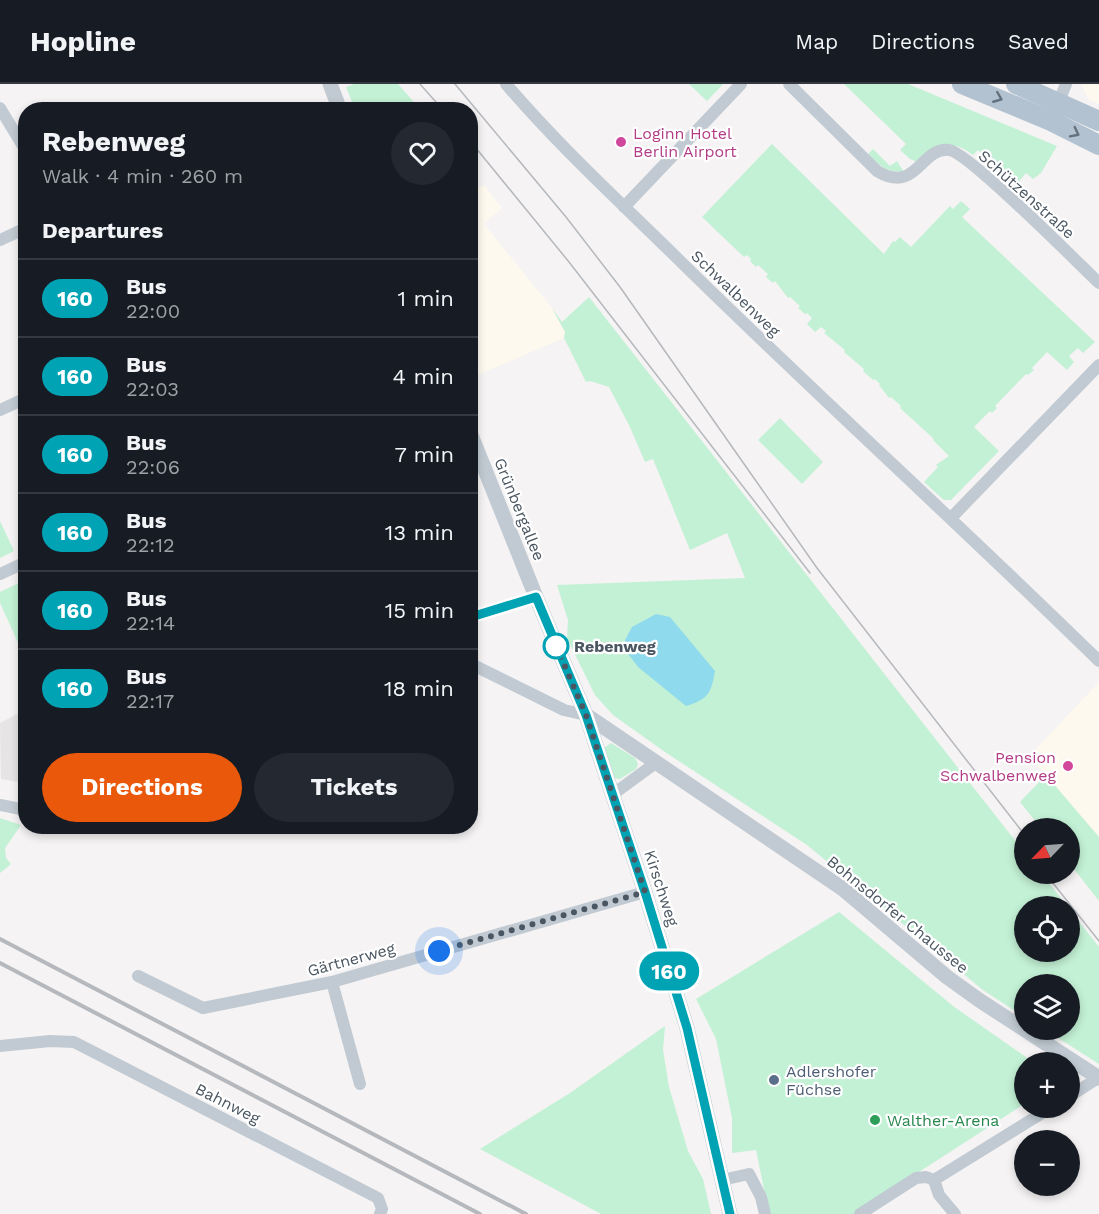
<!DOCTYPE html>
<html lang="en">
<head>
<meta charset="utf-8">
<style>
	:root { --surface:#171b24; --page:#242831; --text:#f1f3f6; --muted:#9ea1a6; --line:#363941; --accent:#ea580c }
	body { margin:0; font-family:"Work Sans",sans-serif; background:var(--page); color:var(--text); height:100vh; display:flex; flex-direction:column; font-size:22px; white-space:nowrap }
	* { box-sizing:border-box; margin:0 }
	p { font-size:20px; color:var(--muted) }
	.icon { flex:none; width:33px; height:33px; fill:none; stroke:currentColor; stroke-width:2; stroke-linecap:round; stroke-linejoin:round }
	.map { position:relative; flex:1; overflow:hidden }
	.side { position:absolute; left:18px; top:18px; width:460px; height:732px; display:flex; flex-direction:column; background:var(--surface); border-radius:24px; box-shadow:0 3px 9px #0003 }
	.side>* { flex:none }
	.badge { padding:0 12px; border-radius:20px; font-size:21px; line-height:39px }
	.needle { width:39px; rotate:245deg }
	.fabs { position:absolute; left:1014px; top:734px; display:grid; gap:12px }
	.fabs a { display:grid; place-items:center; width:66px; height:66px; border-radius:50%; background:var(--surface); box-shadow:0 3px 9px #0003; font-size:30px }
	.you { position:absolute; width:30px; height:30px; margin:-15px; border:4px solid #fff; border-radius:50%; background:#1a73e8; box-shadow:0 0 0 9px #1a73e833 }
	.map>.badge { position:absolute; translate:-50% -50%; box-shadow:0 0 0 3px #fff }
	h2 { padding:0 24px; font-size:22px; line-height:54px }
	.round { display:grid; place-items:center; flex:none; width:63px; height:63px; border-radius:32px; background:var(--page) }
	.head { display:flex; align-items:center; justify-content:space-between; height:102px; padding:0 24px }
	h1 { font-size:28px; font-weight:700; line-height:45px }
	.action { display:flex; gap:12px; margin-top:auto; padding:12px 24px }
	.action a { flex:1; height:69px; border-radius:36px; background:var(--accent); color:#fff; font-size:24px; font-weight:700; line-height:69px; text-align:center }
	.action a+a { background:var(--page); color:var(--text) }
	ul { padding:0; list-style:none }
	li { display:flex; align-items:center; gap:18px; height:78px; padding:0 24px; border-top:2px solid var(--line) }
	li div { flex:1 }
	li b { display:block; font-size:22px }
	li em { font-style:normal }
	li .badge { min-width:66px; font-weight:700; text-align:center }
	header { display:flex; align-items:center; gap:36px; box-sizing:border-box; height:84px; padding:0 30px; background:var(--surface); border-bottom:2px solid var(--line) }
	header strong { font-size:28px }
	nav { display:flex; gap:33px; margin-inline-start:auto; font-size:21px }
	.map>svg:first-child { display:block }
</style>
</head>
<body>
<header>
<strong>Hopline</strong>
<nav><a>Map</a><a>Directions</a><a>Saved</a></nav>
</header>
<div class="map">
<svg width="1099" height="1130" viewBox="0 0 1099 1130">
	<rect width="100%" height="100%" fill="#f5f3f3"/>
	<g fill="#fdf9ef">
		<polygon points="1081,0 1099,0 1099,20 1089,16"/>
		<polygon points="484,101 502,124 484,140 552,224 565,248 564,254 471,294 471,107"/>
		<polygon points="1099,598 1099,753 1029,672"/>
	</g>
	<polygon fill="#e6e4e5" points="25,626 25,699 1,695 0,639"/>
	<g fill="#c3f1d5">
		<polygon points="354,0 398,0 420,25 355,25 346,3"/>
		<polygon points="689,0 723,0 707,17"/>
		<path d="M844 0H908L1057 62 1041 89 1033 95 1026 89 1016 101 978 66 973 71C949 52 939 65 917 78L910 75 900 66 906 60Z"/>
		<polygon points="772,60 884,170 893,157 895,158 900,153 911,163 950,122 953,125 961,117 970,125 962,133 1095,258 1083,269 1078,264 1069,272 1074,278 1067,286 1047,268 1032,284 1034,286 1028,291 1026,290 995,322 997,324 992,329 990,327 974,343 999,367 951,416 944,416 924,398 938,383 936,381 949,372 933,356 934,355 900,324 901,322 891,313 889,314 879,301 880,300 875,295 873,296 863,287 864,285 844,268 845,266 824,249 826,247 821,243 815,248 807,240 812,234 807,229 805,230 798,224 800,222 790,213 788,214 775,197 773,199 766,193 768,190 758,181 756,183 750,177 751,175 747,171 744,173 702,133"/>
		<path d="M873 65 890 82 897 77 904 88C887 88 879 82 868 70Z"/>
		<polygon points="589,213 1024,768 1024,789 1041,789 1067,822 1024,822 1024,867 1070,867 1070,826 1099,863 1099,980 1044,945 1070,945 1070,900 1024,900 1024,933 983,906 807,761 665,668 613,631 595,611 567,554 568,536 557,501 745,494 727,449 690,466 653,375 645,378 629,341 609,303 590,297 586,298 564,254 565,248 552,224 562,238"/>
		<polygon points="780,334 823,378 802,400 758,356"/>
		<polygon points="0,437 14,467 0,474"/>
		<polygon points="25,496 25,574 0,519 0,508"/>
		<polygon points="611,659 635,674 638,680 636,685 620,695 612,694 604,664"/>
		<polygon points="1046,691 1099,753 1099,817 1070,780 1070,744 1041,744 1020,718"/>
		<polygon points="0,734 21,741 5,764 6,774 11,780 0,789"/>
		<polygon points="839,828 953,922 1033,978 1024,978 1024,1020 854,1130 769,1130 756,1066 732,1069 732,1034 716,955 696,915"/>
		<polygon points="665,942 663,966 669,1003 688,1067 703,1095 711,1130 601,1130 480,1065 570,1009"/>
	</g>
	<path fill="#90daee" d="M656 530 670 533 715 587C711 610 708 615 686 622L638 583 626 567 625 556 632 543Z"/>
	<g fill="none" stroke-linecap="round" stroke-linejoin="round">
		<g stroke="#c1cad2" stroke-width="12">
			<path d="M506 0C559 62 617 115 675 172 814 309 959 440 1099 577"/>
			<path d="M789 0 877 87C917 111 920 63 949 66 968 68 1078 179 1099 199"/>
			<polyline points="0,24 26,67"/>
			<polyline points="1056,25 1066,0"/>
			<polyline points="624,123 741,0"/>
			<polyline points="0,156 26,144"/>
			<polyline points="0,326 26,314"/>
			<polyline points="951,434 1099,281"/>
			<polyline points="0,490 26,478"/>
			<polyline points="471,533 536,513"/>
			<polyline points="471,580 564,626 586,631"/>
			<polyline points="612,711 657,678"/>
			<polyline points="0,721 26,726"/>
			<polyline points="138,892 203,924 332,898 645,808"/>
			<polyline points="332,898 360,1000"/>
			<polyline points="0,962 50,957 74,958 378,1114 382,1125 380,1130"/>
			<polyline points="1070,1012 1098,994"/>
			<polyline points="722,1096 749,1090 761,1113 765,1130"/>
			<polyline points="860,1130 916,1094 926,1093 934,1096"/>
			<polyline points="955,1130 939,1111 934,1096 1052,1023"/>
		</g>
		<g stroke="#c1cad2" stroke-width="15">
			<polyline points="330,0 340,26"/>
			<polyline points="471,351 536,513 586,631 645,808 687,944 730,1130"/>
			<polyline points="586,631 843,805 947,893 979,916 1099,994"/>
		</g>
		<g stroke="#b3c2d1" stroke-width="20">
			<polyline points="962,0 1051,37 1099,61"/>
			<polyline points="1016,0 1099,37"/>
		</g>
		<g stroke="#b5b8bd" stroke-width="1.5">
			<polyline points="420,0 443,26"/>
			<polyline points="455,0 566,133 620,203 817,484 1024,750"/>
			<polyline points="471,58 569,178 810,489"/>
			<polyline points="1045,789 1099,857"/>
		</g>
		<g stroke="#b5b8bd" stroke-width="4">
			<polyline points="0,855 526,1130"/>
			<polyline points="0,879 480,1130"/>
		</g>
	</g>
	<defs><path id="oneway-chevron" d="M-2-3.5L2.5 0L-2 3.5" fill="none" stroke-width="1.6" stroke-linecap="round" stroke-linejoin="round" transform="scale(1.5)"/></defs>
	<g stroke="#64717d">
		<use href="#oneway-chevron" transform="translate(998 14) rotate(22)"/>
		<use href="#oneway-chevron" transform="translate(1075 49) rotate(27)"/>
	</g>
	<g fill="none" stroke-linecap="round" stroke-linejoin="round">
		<g stroke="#fff" stroke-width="14">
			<polyline id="line" points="471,533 536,513 586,631 645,808 687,944 730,1130"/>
		</g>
		<use href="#line" stroke="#00a3b4" stroke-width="9"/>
		<polyline stroke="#4a5661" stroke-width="6" stroke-dasharray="0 10.8" points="439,867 645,808 586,631 553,555 556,562"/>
	</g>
	<g fill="#d1479c" stroke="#fff" stroke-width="2">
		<circle cx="621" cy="58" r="6"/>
		<circle cx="1068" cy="682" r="6"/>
	</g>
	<circle fill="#fff" stroke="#00a3b4" stroke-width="3" cx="556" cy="562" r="12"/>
	<circle fill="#5c6f8a" stroke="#fff" stroke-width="2" cx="774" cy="996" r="6"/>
	<circle fill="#2e9e5b" stroke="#fff" stroke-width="2" cx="875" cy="1036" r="6"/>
	<g text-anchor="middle" stroke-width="4.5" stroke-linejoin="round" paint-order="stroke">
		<g font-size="16" fill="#b23c85" stroke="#fff" text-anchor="start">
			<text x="633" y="55">Loginn Hotel<tspan x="633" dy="18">Berlin Airport</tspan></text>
			<text x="1056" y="679" text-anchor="end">Pension<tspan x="1056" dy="18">Schwalbenweg</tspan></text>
		</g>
		<g font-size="16" fill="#4a5661" stroke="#fff">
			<text transform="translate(1027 110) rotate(42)" y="6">Schützenstraße</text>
			<text transform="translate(736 209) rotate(44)" y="6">Schwalbenweg</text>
			<text transform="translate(520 425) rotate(68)" y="6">Grünbergallee</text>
			<text transform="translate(662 804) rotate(72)" y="6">Kirschweg</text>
			<text transform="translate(898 830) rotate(39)" y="6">Bohnsdorfer Chaussee</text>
			<text transform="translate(351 875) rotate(-15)" y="6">Gärtnerweg</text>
			<text transform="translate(228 1019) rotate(27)" y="6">Bahnweg</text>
		</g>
		<g font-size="16" font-weight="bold" fill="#4a5661" stroke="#fff" text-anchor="start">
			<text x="574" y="568">Rebenweg</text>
		</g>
		<g font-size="16" fill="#4e5e75" stroke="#fff" text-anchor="start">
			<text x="786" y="993">Adlershofer<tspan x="786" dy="18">Füchse</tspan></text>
		</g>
		<g font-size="16" fill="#27864d" stroke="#fff" text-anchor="start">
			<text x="887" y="1042">Walther-Arena</text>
		</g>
	</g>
</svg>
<div class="fabs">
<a><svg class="needle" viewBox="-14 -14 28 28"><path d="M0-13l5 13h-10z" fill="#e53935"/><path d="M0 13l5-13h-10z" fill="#9ea1a6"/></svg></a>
<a><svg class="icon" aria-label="locate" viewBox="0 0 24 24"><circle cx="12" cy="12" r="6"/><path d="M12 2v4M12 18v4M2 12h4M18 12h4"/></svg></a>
<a><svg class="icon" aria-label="layers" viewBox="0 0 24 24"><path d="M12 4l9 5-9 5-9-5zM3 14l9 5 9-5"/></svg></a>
<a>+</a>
<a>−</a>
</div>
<div class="you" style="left:439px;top:867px"></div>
<b class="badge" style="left:669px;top:887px;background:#00a3b4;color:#fff">160</b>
<section class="side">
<div class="head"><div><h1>Rebenweg</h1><p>Walk · 4 min · 260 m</p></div><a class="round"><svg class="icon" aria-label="heart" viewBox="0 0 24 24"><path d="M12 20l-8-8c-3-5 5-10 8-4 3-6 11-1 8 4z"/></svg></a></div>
<h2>Departures</h2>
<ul>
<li><span class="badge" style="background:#00a3b4;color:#fff">160</span><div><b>Bus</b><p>22:00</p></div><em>1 min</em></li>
<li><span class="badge" style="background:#00a3b4;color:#fff">160</span><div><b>Bus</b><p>22:03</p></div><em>4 min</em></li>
<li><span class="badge" style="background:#00a3b4;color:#fff">160</span><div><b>Bus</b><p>22:06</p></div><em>7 min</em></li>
<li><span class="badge" style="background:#00a3b4;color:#fff">160</span><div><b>Bus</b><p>22:12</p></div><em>13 min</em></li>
<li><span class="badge" style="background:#00a3b4;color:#fff">160</span><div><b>Bus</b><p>22:14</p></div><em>15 min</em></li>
<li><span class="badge" style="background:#00a3b4;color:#fff">160</span><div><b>Bus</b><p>22:17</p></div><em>18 min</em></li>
</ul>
<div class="action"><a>Directions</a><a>Tickets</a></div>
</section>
</div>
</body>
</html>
